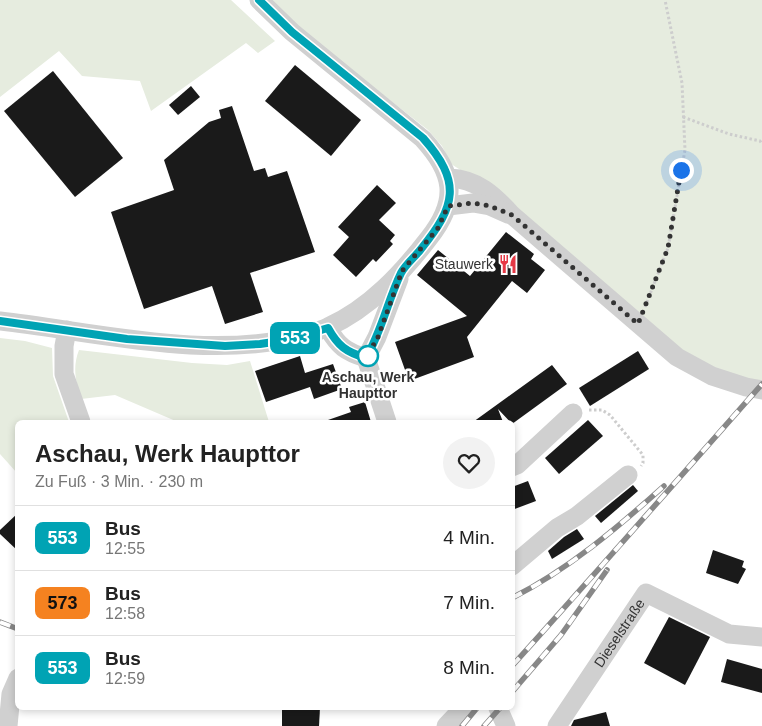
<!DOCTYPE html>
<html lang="de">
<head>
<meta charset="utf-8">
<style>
	:root { --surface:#fff; --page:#f2f2f2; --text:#222; --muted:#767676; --line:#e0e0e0 }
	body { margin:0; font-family:Arial,sans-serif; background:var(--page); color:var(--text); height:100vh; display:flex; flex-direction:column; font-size:19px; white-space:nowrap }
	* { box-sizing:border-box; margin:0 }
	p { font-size:16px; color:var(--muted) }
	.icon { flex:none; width:28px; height:28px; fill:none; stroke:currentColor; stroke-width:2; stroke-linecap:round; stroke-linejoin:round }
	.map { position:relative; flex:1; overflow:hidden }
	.panel { position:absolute; left:15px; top:420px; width:500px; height:290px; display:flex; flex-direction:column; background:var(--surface); border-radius:8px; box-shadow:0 2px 8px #0003 }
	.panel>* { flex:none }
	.badge { padding:0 10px; border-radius:8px; font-size:18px; line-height:32px }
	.you { position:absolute; width:25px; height:25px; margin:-12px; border:4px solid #fff; border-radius:50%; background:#1a73e8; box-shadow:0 0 0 8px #1a73e833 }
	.map>.badge { position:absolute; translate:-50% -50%; box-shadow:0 0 0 2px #fff }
	.round { display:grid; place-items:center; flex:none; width:52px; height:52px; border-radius:26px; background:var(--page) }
	.overview { display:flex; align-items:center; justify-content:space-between; height:85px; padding:0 20px }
	h1 { font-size:24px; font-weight:800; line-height:38px }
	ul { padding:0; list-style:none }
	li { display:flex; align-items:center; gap:15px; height:65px; padding:0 20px; border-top:1px solid var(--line) }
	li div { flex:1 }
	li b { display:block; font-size:19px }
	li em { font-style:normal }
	li .badge { min-width:55px; font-weight:700; text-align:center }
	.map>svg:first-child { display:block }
</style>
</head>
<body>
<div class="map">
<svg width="762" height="726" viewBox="0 0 762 726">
	<rect width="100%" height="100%" fill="#fff"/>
	<g fill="#e6ecdf">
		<polygon points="0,0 231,0 275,41 258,53 246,43 151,111 140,81 82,76 59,51 0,97"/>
		<polygon points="268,0 762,0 762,385 700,365 483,184 451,164 442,146 428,130 299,29"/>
		<polygon points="0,338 25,341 52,348 53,376 69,422 18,422 17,473 0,454"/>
		<path d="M79 350 192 363 227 365 250 361 269 422H178L115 395 81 399C76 382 72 368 79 350Z"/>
	</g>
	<g fill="#1a1a1a">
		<polygon points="295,65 361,120 331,156 265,101"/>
		<polygon points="53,71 123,158 75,197 4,111"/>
		<polygon points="191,86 200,97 178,115 169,105"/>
		<polygon points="232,106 254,171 265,168 268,177 287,171 315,252 250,273 263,312 225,324 212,286 144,309 111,212 174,190 164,160 209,122 221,118 219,110"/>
		<polygon points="377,185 396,203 379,220 395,235 390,241 393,244 376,262 373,259 356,277 333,255 349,237 338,227"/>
		<polygon points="506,232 534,254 531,259 545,270 527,293 512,281 467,337 474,357 409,381 395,342 467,316 417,275 438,250 470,276"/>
		<polygon points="638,351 649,369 590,406 579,388"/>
		<polygon points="300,356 305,373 333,364 342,389 314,399 310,387 266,402 255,371"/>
		<polygon points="552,365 567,384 512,424 498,409 503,422 473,422"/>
		<polygon points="365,402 371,422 328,422 328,420 351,412 349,407"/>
		<polygon points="588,420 603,436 559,474 545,458"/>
		<polygon points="528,481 536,501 512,510 512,487"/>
		<polygon points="633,485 638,491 601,523 595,516"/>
		<polygon points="18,513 18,551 0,534 0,530"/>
		<polygon points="577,529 584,539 552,559 548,551 564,537"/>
		<polygon points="713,550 744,561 742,567 746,569 738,584 706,573"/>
		<polygon points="669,617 710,637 685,685 644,663"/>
		<polygon points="727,659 762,669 762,693 721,682"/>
		<polygon points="282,708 320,708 319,726 282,726"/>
		<polygon points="606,712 610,726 571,726 574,720"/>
	</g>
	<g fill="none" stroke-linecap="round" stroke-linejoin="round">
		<g stroke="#cdcdcd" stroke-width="3" stroke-dasharray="2.5 2.5" stroke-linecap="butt">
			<polyline points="683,117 729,134 760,141 762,144"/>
			<polyline points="645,307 668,248 685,150 682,83 665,0"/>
			<polyline points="589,410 602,410 610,415 643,455 643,463 641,466"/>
		</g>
		<g stroke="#d0d0d0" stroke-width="19">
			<path d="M449 178C477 179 494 195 512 215L677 357 712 376 746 387 762 390"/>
			<polyline points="448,206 473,203 490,206 508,214"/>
			<path d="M0 321C96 332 214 362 307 334 314 332 322 330 328 327 370 308 402 273 429 238 459 200 454 173 423 139L292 32 259 0"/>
			<path d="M328 328C338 346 346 352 366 358"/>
			<polyline points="67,330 64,346 64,374 81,422"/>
			<polyline points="387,422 366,358 377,337 399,279"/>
			<polyline points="512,467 517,465 573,413"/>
			<polyline points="512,566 557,528 577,516 628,475"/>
			<polyline points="498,708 506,726"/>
			<polyline points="8,726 11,694 18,678"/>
			<polyline points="446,726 463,708"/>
			<path id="s1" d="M557 726 646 593 729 634 762 637"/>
		</g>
		<g stroke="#888" stroke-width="5.5">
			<g id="rail">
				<path d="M512 598C569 569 617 528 664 486"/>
				<polyline points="0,622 18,629"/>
				<path d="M512 666C596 573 679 478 762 384"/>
				<polyline points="512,692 561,635 607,570"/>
				<polyline points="462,726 477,708"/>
				<polyline points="484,726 500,708"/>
			</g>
		</g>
		<use href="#rail" stroke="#fff" stroke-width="4" stroke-dasharray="11" stroke-linecap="butt"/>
	</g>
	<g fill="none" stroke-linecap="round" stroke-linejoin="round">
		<g stroke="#fff" stroke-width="11">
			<path id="line" d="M0 321 127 339 225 346 260 344 287 340 328 328C338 346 346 352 366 358 382 330 388 300 401 273 406 264 415 257 421 249 456 206 462 182 423 138L292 32 259 0"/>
		</g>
		<use href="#line" stroke="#00a3b4" stroke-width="8"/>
		<polyline stroke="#333" stroke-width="5" stroke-dasharray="0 9" points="368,356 366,358 378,337 402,271 438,228 448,206 473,203 490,206 512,215 638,324 668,248 681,170"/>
	</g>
	<defs>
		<g id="restaurant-bare" transform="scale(1.5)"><path d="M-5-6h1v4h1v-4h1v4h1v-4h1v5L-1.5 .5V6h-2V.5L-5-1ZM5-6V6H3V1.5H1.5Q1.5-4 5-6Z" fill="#e63946" stroke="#fff" stroke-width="2.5" paint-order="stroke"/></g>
	</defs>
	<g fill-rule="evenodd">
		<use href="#restaurant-bare" x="508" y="264"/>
	</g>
	<circle fill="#fff" stroke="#00a3b4" stroke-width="2.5" cx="368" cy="356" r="10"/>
	<g text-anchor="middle" stroke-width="5" stroke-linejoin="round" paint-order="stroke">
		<g font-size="14" fill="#333" stroke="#fff" text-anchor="end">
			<text x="493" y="269">Stauwerk</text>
		</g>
		<g font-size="14" font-weight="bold" fill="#333" stroke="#fff">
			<text x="368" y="382">Aschau, Werk<tspan x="368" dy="16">Haupttor</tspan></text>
		</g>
		<g font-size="14" fill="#333" stroke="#fff">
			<text dy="5" stroke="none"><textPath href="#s1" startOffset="112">Dieselstraße</textPath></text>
		</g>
	</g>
</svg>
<div class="you" style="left:681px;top:170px"></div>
<b class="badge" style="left:295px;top:338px;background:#00a3b4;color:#fff">553</b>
<section class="panel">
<div class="overview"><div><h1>Aschau, Werk Haupttor</h1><p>Zu Fuß · 3 Min. · 230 m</p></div><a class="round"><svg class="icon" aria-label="heart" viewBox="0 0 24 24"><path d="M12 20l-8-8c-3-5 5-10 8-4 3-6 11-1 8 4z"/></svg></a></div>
<ul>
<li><span class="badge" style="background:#00a3b4;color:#fff">553</span><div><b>Bus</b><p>12:55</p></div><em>4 Min.</em></li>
<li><span class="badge" style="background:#f58220;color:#111">573</span><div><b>Bus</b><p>12:58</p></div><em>7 Min.</em></li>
<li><span class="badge" style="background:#00a3b4;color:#fff">553</span><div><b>Bus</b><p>12:59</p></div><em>8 Min.</em></li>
</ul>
</section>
</div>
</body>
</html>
